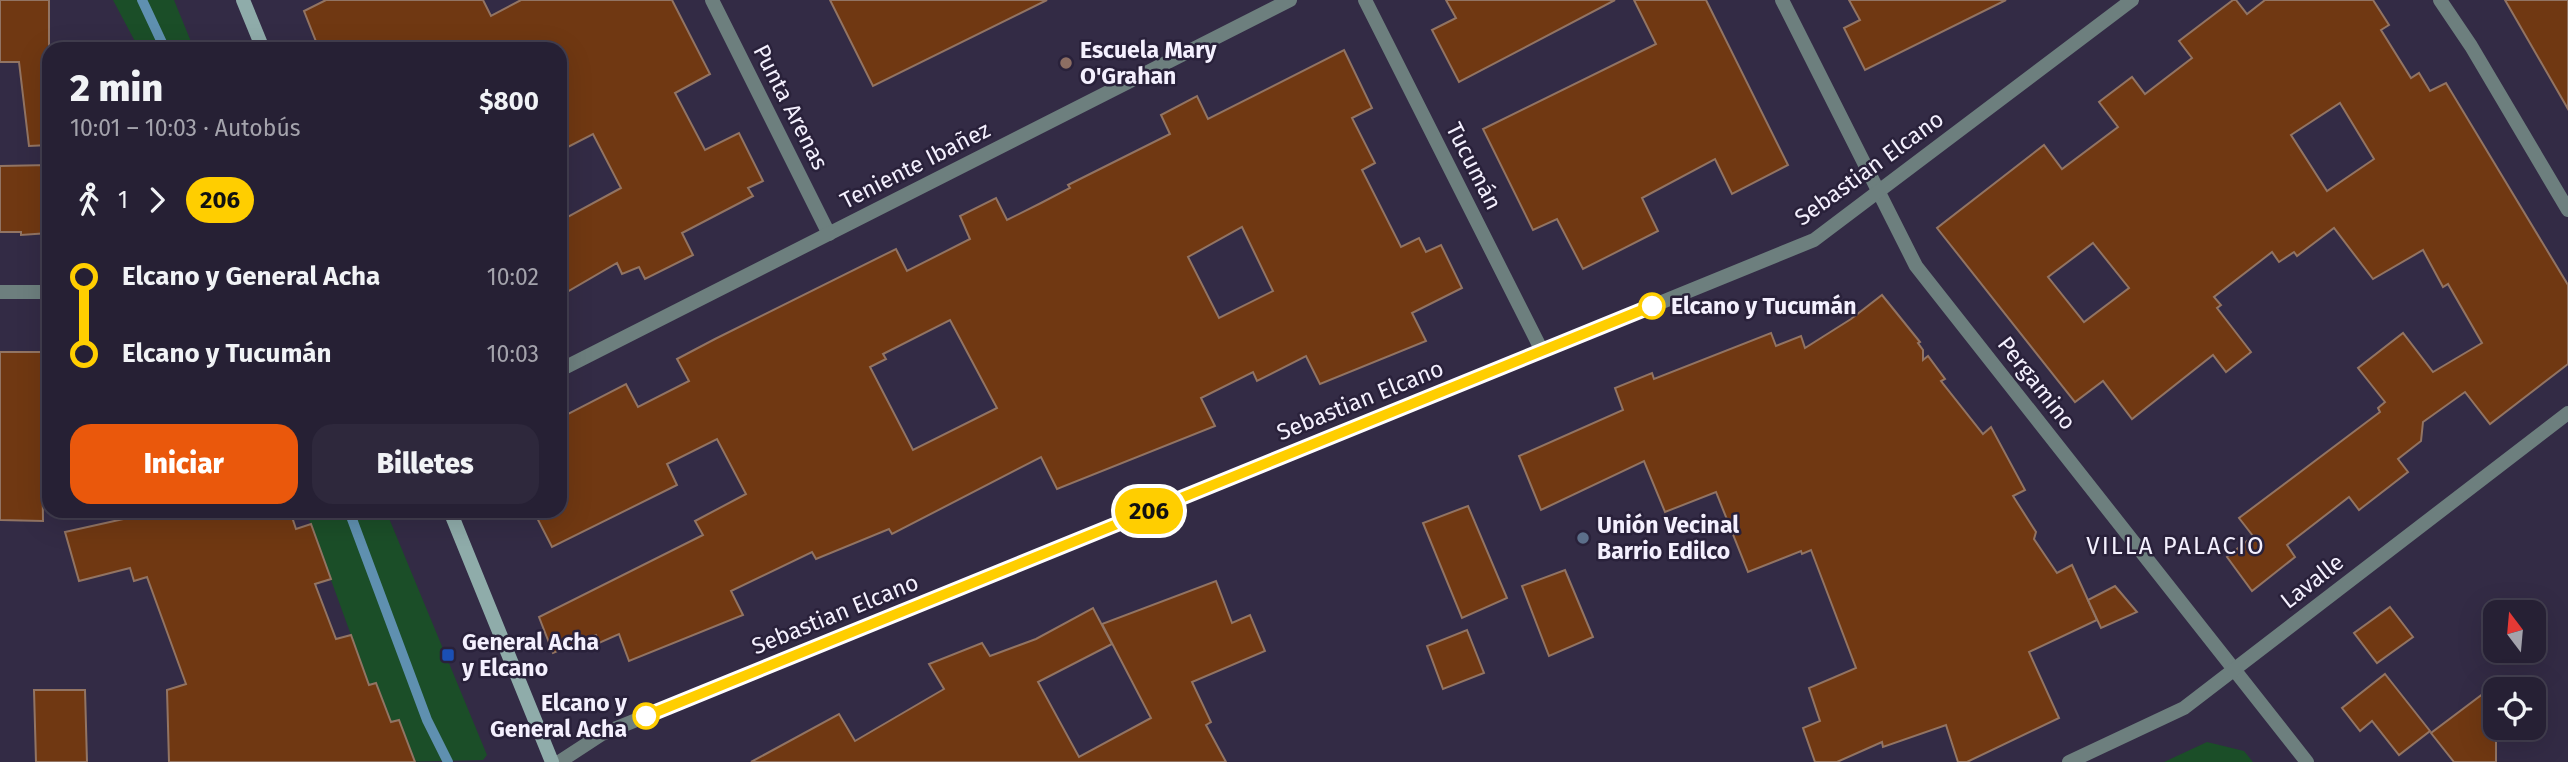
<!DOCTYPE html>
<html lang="es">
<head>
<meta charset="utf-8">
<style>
	:root { --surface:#262034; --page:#2e283c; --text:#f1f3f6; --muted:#a4a3ac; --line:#423e4f; --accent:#ea580c }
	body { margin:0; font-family:"Fira Sans",sans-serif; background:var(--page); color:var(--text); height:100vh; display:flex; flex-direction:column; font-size:26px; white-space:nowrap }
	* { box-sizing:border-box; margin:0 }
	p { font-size:23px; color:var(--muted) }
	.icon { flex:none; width:38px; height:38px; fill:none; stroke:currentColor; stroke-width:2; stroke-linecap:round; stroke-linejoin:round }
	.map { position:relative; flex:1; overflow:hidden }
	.drawer { position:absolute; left:42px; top:42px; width:525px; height:476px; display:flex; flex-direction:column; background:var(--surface); border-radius:21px; box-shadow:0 7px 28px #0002,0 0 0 2px var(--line) }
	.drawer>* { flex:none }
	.badge { padding:0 14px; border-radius:23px; font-size:24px; line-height:46px }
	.needle { width:46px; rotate:344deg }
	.buttons { position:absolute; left:2483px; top:600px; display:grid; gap:14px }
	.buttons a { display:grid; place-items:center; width:63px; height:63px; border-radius:14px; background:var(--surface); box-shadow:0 7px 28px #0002,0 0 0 2px var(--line); font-size:35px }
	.map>.badge { position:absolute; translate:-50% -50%; box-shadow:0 0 0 4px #fff }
	.legs { display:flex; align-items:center; gap:10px; height:77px; padding:0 28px; font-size:23px }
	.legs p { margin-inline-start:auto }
	.summary { display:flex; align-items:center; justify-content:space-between; height:119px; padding:0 28px }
	h1 { font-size:38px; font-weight:800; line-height:52px }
	.cta { display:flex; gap:14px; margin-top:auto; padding:14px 28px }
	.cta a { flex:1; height:80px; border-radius:21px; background:var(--accent); color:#fff; font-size:28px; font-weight:800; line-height:80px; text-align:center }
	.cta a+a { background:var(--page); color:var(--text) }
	ul { padding:0 28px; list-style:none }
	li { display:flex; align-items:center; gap:24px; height:77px; font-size:26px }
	li i { display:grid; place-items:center; width:10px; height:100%; margin:0 9px; background:currentColor }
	li i::after { content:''; width:18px; height:18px; margin:-9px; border:5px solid; border-radius:50%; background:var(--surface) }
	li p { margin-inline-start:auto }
	li:first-child i { background:linear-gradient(#0000 50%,currentColor 0) }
	li:last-child i { background:linear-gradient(currentColor 50%,#0000 0) }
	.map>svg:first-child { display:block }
</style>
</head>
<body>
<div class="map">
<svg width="2568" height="762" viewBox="0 0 2568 762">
	<rect width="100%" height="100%" fill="#332b45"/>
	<g fill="#1b4e28">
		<polygon points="113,0 174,0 194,49 139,49"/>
		<polygon points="306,511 386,511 487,755 483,760 397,762"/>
		<polygon points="2207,742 2244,751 2253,762 2164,762"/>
	</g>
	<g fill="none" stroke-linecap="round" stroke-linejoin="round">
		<g stroke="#5f90b0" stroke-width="10">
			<polyline points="142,0 165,49"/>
			<polyline points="349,511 427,720 448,762"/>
		</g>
	</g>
	<g fill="#703812" stroke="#927463" stroke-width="2" fill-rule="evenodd">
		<polygon points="0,0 49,0 49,145 29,146 19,62 0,62"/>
		<polygon points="326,0 483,0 491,16 521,0 672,0 710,74 675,93 705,150 739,133 763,181 748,188 753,196 682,233 693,255 645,279 639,267 622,274 617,263 560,296 560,221 621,188 593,134 560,151 560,49 319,49 304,11"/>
		<polygon points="830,0 1047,0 873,86"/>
		<polygon points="1446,0 1615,0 1459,82 1432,30 1456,18"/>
		<polygon points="1634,0 1706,0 1788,165 1732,194 1715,159 1642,198 1658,231 1583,269 1557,219 1533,230 1483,129 1656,44"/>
		<polygon points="1849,0 2006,0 1865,70 1844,28 1860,20"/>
		<path d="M2233 0H2236L2247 14 2265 0H2373L2389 25 2381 30 2411 78 2419 73 2430 91 2446 83 2568 285V364L2490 424 2465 392 2423 422 2421 441 2398 459 2408 472 2359 510 2349 497 2287 545 2295 557 2252 591 2227 557 2253 536 2239 518 2380 412 2378 408 2385 402 2358 368 2403 333 2433 372 2482 343 2448 284 2443 287 2423 250 2373 279 2334 228 2297 256 2294 252 2279 262 2272 252 2214 297 2221 305 2217 308 2251 352 2226 372 2213 355 2132 419 2103 381 2075 402 1937 228 2044 145 2062 169 2118 127 2099 102 2132 77 2145 94 2192 58 2179 41ZM2340 103 2374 159 2327 191 2291 135ZM2093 243 2129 288 2084 322 2048 277Z"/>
		<polygon points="2505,0 2568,0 2568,109"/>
		<path d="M1344 50 1372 108 1352 118 1375 163 1362 170 1401 247 1419 238 1426 252 1441 245 1462 288 1412 313 1426 341 1320 384 1306 356 1257 381 1253 372 1201 398 1215 426 1057 489 1041 457 892 534 889 529 816 559 812 552 731 591 743 615 629 661 619 634 599 643 596 635 553 653 539 617 703 535 695 521 746 494 717 439 667 464 677 485 552 547 535 514 541 511H560V418L626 384 638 407 689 381 677 359 715 339 896 249 907 271 970 239 960 216 996 198 1007 220 1041 203 1070 188 1068 185 1170 134 1161 115 1197 96 1208 119ZM1242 227 1273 291 1219 318 1188 257ZM950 320 997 408 913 450 870 367 886 359 883 354Z"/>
		<polygon points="49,165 49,233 21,235 21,232 0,232 0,166"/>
		<polygon points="1882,295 1920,342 1918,343 1923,350 1923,360 1928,356 1945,379 1941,381 1983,434 1991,427 2025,490 2013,496 2036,532 2034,539 2057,573 2072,565 2097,620 2029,652 2059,718 1967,762 1958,762 1946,725 1883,747 1882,742 1837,762 1815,762 1803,728 1820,721 1809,688 1856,668 1811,550 1802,554 1801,551 1748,572 1716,492 1665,512 1644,461 1541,510 1519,456 1623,410 1615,388 1652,373 1654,379 1771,333 1776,346 1801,336 1805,348 1851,319"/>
		<polygon points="0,352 49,352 49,440 42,441 43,521 0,520"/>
		<polygon points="1468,506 1507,598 1462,618 1423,523"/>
		<polygon points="145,511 290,511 296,529 311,524 331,579 315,584 336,639 351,635 369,685 376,683 391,722 399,720 415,762 169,762 167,690 186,684 147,577 134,581 130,568 79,581 65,532 146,514"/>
		<polygon points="1565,570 1593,637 1549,656 1522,586"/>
		<polygon points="1216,581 1232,623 1250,615 1265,651 1192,682 1211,722 1206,725 1226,762 751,762 839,714 855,741 944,689 929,664 982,643 990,656 1036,639 1093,608 1112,644 1038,682 1079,757 1151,718 1102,624"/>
		<polygon points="2115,586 2137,612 2101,628 2088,600"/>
		<polygon points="2390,607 2413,637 2377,663 2354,633"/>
		<polygon points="1467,630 1484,673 1443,689 1427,646"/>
		<polygon points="2385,674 2430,731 2399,755 2372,721 2360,731 2342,708"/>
		<polygon points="2496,684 2496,762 2454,762 2431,733"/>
		<polygon points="34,690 85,690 87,762 36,762"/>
	</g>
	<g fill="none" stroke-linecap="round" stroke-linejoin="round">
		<g stroke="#6d7f7e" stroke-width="14">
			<polyline points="712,0 829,234"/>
			<polyline points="1365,0 1542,351"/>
			<polyline points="1782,0 1916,266 2307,762"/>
			<polyline points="2440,0 2471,46 2568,210"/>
			<polyline points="0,292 49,292"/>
			<polyline points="560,370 1290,0"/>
			<polyline points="559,762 602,734 646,716 1814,240 2132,0"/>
			<polyline points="2069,762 2184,708 2568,413"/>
		</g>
		<g stroke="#8facaa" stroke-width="14">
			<polyline points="243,0 263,49"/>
			<polyline points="450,511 552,762"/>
		</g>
	</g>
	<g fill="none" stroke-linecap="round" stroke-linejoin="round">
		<g stroke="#fff" stroke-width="16">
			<polyline id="line-1" points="646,716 1652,306"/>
		</g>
		<use href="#line-1" stroke="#ffce00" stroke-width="10"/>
	</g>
	<circle fill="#8d6e63" stroke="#29213a" stroke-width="2.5" cx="1066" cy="63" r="7"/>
	<g fill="#fff" stroke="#ffce00" stroke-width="3.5">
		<circle cx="1652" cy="306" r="12"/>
		<circle cx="646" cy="716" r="12"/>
	</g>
	<circle fill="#5c6f8a" stroke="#29213a" stroke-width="2.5" cx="1583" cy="538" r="7"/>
	<rect fill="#1a4fb4" stroke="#29213a" stroke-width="2.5" x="441" y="648" width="14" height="14" rx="3.5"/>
	<g text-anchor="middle" stroke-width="5" stroke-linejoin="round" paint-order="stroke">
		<g font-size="23" font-weight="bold" fill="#f4f0fe" stroke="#29213a" text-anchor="start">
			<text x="1080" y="58">Escuela Mary<tspan x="1080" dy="26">O'Grahan</tspan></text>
			<text x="1597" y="533">Unión Vecinal<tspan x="1597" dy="26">Barrio Edilco</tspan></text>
			<text x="462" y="650">General Acha<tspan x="462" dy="26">y Elcano</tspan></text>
		</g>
		<g font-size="23" fill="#f4f0fe" stroke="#29213a">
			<text transform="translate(791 107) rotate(63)" y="8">Punta Arenas</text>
			<text transform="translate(915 165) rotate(-27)" y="8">Teniente Ibañez</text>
			<text transform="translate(1474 166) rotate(63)" y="8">Tucumán</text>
			<text transform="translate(1869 168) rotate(-36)" y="8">Sebastian Elcano</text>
			<text transform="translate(2037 383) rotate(52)" y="8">Pergamino</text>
			<text transform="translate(1360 400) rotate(-22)" y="8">Sebastian Elcano</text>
			<text transform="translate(2312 581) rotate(-38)" y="8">Lavalle</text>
			<text transform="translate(835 614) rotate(-22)" y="8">Sebastian Elcano</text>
		</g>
		<g font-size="23" font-weight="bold" fill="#f4f0fe" stroke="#29213a" text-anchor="start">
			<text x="1671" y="314">Elcano y Tucumán</text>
			<text x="627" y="711" text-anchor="end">Elcano y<tspan x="627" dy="26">General Acha</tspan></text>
		</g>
		<g font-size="24" letter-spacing="2" fill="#f4f0fe" stroke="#29213a">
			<text x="2176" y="554">VILLA PALACIO</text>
		</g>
	</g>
</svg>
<div class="buttons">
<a><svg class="needle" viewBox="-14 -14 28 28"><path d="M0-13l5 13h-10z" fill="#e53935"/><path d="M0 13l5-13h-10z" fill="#a4a3ac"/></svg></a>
<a><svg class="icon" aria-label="locate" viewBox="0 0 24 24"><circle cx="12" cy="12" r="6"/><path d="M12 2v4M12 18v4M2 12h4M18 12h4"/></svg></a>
</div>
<b class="badge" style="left:1149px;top:511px;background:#ffce00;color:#111">206</b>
<section class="drawer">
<div class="summary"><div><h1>2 min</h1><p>10:01 – 10:03 · Autobús</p></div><b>$800</b></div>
<div class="legs"><svg class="icon" aria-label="walk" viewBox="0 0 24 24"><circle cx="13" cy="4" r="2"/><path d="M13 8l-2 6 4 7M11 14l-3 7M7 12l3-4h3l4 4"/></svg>1<svg class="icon" aria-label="forward" viewBox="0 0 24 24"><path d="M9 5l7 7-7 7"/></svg><b class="badge" style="background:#ffce00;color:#111">206</b></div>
<ul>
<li><i style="color:#ffce00"></i><b>Elcano y General Acha</b><p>10:02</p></li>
<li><i style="color:#ffce00"></i><b>Elcano y Tucumán</b><p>10:03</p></li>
</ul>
<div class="cta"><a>Iniciar</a><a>Billetes</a></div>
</section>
</div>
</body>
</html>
